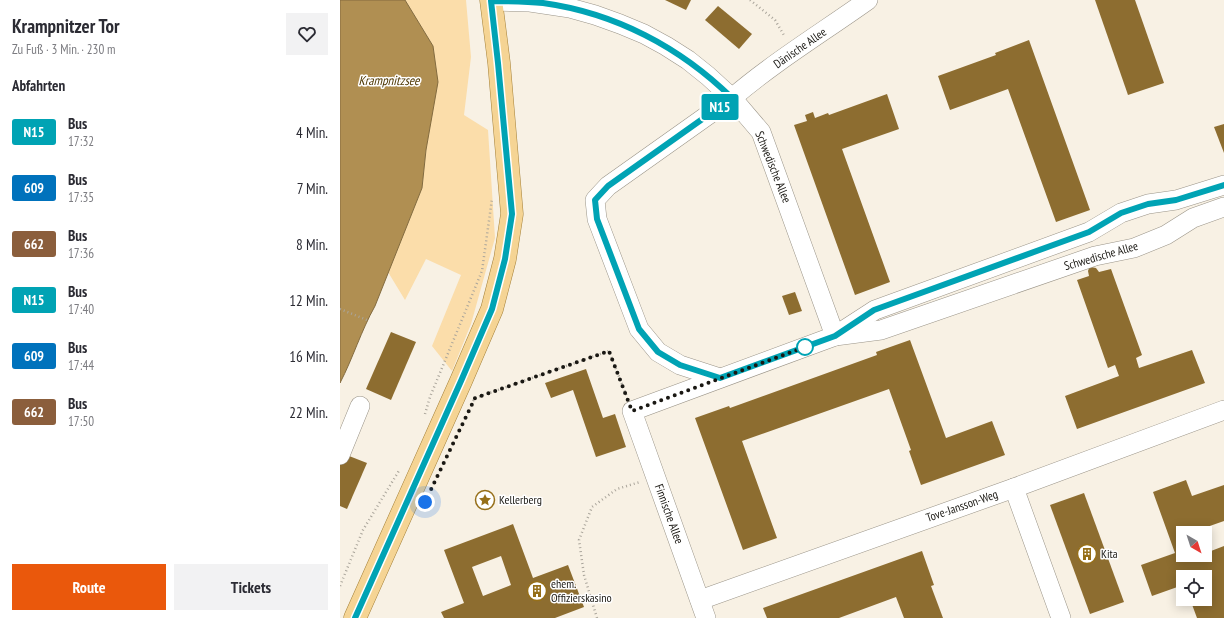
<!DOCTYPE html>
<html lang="de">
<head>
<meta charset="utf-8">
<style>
	:root { --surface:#fff; --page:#f2f2f3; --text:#2b2b33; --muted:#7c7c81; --accent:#ea580c }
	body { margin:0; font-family:"PT Sans Narrow",sans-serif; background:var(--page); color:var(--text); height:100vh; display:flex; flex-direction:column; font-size:15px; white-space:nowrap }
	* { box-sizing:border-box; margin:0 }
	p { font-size:13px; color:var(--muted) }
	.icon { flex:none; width:22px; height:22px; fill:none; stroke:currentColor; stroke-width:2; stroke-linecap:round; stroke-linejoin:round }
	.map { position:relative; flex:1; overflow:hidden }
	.details { display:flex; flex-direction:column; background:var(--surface); width:340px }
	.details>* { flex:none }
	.badge { padding:0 8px; border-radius:3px; font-size:14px; line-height:26px }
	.needle { width:26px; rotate:141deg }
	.controls { position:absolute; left:836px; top:526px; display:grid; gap:8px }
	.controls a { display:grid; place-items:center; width:36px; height:36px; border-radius:0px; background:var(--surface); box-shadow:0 2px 10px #0003; font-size:20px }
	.you { position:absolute; width:20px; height:20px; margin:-10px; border:3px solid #fff; border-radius:50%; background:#1a73e8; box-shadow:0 0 0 6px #1a73e833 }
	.map>.badge { position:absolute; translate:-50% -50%; box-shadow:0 0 0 2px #fff }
	h2 { padding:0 12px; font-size:15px; line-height:36px }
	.round { display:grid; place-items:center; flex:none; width:42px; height:42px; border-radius:0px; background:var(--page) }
	.overview { display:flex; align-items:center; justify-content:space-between; height:68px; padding:0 12px }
	h1 { font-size:19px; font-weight:800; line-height:30px }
	.primary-button { display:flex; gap:8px; margin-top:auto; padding:8px 12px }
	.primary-button a { flex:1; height:46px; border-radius:0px; background:var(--accent); color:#fff; font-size:16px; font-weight:800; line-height:46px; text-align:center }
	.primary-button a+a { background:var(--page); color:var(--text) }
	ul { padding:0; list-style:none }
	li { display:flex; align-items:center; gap:12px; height:56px; padding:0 12px }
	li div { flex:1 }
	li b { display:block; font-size:15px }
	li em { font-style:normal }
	li .badge { min-width:44px; font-weight:700; text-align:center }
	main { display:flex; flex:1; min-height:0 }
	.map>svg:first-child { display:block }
</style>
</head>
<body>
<main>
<section class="details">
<div class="overview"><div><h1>Krampnitzer Tor</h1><p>Zu Fuß · 3 Min. · 230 m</p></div><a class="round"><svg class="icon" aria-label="heart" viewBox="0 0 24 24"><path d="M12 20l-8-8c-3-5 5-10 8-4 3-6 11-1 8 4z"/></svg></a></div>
<h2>Abfahrten</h2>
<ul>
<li><span class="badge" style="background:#00a3b4;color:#fff">N15</span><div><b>Bus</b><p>17:32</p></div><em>4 Min.</em></li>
<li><span class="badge" style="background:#0072bc;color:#fff">609</span><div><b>Bus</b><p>17:35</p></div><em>7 Min.</em></li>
<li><span class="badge" style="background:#8b5e3c;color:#fff">662</span><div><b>Bus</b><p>17:36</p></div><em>8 Min.</em></li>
<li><span class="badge" style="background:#00a3b4;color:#fff">N15</span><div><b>Bus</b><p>17:40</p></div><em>12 Min.</em></li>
<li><span class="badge" style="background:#0072bc;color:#fff">609</span><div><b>Bus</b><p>17:44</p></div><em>16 Min.</em></li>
<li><span class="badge" style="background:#8b5e3c;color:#fff">662</span><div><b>Bus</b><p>17:50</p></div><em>22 Min.</em></li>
</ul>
<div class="primary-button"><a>Route</a><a>Tickets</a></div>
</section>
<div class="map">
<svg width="884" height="618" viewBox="0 0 884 618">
	<rect width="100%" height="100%" fill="#f8f1e4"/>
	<polygon fill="#fbddaa" points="65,0 126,0 131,57 124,115 148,130 155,238 131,324 112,371 92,346 121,275 86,259 65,300 48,272 82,188 86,150 93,46"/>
	<path fill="#b08f52" stroke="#836b3f" d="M0 0H65L93 46 98 82 86 150 82 188 35 306C21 331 13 358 0 383Z"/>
	<g fill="#8d6d30" fill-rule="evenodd">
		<polygon points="325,0 351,0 346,10"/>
		<polygon points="755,0 795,0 824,83 788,95"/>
		<polygon points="378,6 412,34 399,49 365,20"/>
		<polygon points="689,40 750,210 716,222 668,89 610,110 598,76 656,55 655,53"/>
		<polygon points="547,94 559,129 502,149 550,282 515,295 454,125 467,121 465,115 473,112 475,118 488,113 489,115"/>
		<polygon points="884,124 884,153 874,127"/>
		<polygon points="751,267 756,268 759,272 771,269 802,355 796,358 799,368 852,350 865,383 737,429 725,396 779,376 775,365 768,368 737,280 749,276 748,271 749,268"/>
		<polygon points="455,292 462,311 449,315 442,296"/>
		<polygon points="51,332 76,342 51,400 26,389"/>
		<polygon points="570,340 606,438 652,421 665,455 581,485 569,451 571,450 549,389 402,441 437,538 403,550 355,418 389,406 390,408 537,355 536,352"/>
		<polygon points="246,369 263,418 275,414 286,447 256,457 233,390 211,398 205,383"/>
		<polygon points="4,454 27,463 7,509 0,506 0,465"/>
		<path d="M846 480 852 496 884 485V521L864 528 871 551 884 546V618H857L850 599H865V577H843V585L812 596 801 565 835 553 813 492ZM843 533H865V555H843Z"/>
		<polygon points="744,493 784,602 750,614 710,505"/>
		<path d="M173 524 193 578 228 565 244 607 215 618H104L101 612 124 603 104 550ZM161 556 171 585 143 596 132 567Z"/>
		<polygon points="582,551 594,585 591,586 603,618 564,618 556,597 499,618 427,618 423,608"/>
	</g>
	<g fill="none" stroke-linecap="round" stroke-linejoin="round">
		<g stroke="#9a9488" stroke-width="20">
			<g id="minor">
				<polyline points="151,1 190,2 230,8 255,15 280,24 304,34 326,46 348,60 368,76 392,98 421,132 495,336"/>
				<polyline points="498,334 535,310 749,232 781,213 808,204 836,200 884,185"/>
				<path d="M380 378 340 365 318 352 299 329 257 219 255 200 268 186 392 98C434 62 483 32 528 0"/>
				<polyline points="0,455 20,406"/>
				<polyline points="674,488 721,618"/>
				<polyline points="360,600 674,488 884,410"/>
				<polyline points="366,618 292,411 495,336 541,330 755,256 794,248 826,235 853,218 884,207"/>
			</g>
		</g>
		<g stroke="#a48038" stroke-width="23">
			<polyline id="major" points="15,618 121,381 152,309 165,259 172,214 159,63 151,0"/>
		</g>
		<g stroke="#aaa59b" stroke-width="2.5" stroke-dasharray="1 3" stroke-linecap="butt">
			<polyline points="410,0 435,20 445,37"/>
			<polyline points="0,309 27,320"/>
			<polyline points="133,401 135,398 269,351 287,397"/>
			<polyline points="85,414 90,397 142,271 152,199"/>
			<polyline points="0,586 23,530 60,469"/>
			<polyline points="257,618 244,575 239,540 252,507 277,489 300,482"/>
		</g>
		<use href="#minor" stroke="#fff" stroke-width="19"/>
		<use href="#major" stroke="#f5d494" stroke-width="22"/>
	</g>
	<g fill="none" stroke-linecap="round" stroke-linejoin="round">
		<g stroke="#fff" stroke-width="9">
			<path id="line" d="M15 618 121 381 152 309 165 259 172 214 158 63 151 1C169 1 186 1 203 3 275 13 340 47 392 98L268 186 255 200 257 219 299 329 318 352 340 365 380 378 495 336 534 310 749 232 781 213 808 204 836 200 884 185"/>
		</g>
		<use href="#line" stroke="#00a3b4" stroke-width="6"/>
		<polyline stroke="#1a1813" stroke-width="4" stroke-dasharray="0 7.2" points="85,502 135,398 269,351 292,411 465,347"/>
	</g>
	<defs>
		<g id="sight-ring" transform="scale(1)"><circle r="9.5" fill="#fff" stroke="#966f19" stroke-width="1.5"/><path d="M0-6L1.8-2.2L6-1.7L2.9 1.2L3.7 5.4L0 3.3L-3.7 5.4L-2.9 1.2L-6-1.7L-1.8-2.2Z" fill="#966f19"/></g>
		<g id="building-ring" transform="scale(1)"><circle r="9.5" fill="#fff" stroke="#966f19" stroke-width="1.5"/><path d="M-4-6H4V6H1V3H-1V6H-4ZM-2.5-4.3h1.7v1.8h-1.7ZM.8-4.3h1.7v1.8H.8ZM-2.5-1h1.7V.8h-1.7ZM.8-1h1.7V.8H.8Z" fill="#966f19"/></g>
	</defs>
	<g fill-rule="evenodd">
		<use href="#sight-ring" x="145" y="500"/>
		<use href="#building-ring" x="747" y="554"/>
		<use href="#building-ring" x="197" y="591"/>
	</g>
	<circle fill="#fff" stroke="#00a3b4" stroke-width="2" cx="465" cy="347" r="8"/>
	<g text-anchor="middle" stroke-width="3" stroke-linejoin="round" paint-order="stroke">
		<g font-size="12" fill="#1a1813" stroke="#fff">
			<text transform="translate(460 48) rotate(-35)" y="4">Dänische Allee</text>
			<text transform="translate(433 167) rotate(68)" y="4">Schwedische Allee</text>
			<text transform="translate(761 256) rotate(-16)" y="4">Schwedische Allee</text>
			<text transform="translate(622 506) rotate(-19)" y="4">Tove-Jansson-Weg</text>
			<text transform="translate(329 514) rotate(70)" y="4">Finnische Allee</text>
		</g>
		<g font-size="12" fill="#1a1813" stroke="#fff" text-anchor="start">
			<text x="159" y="504">Kellerberg</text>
			<text x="761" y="558">Kita</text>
			<text x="211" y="588">ehem.<tspan x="211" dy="14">Offizierskasino</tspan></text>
		</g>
		<g font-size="13" font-style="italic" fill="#4f3804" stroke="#fff">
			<text x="49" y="85">Krampnitzsee</text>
		</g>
	</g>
</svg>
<div class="controls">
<a><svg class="needle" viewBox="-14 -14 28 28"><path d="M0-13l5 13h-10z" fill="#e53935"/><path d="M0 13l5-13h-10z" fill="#7c7c81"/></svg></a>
<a><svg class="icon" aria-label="locate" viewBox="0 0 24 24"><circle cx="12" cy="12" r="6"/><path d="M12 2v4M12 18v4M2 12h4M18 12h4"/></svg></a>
</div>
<div class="you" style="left:85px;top:502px"></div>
<b class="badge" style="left:380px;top:107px;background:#00a3b4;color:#fff">N15</b>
</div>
</main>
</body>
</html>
